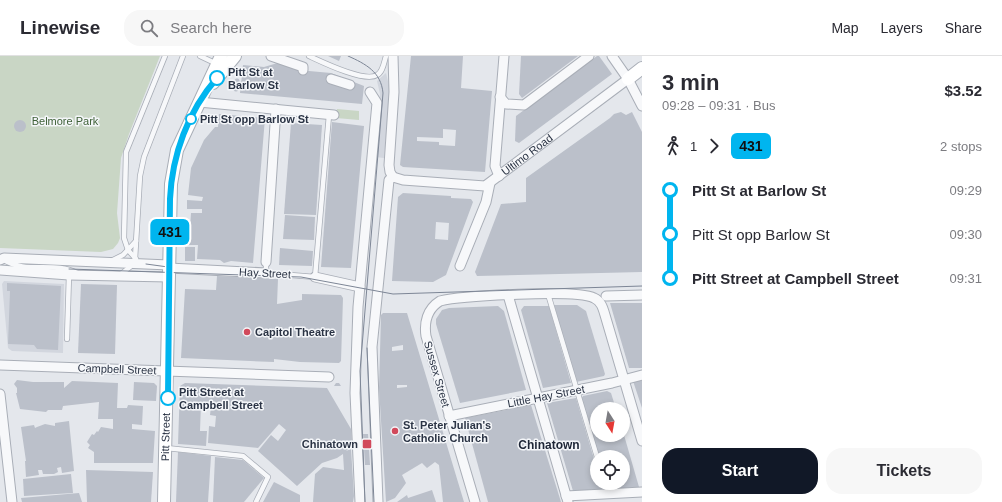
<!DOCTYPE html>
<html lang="en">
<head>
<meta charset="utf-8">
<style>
	:root { --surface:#fff; --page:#f7f7f7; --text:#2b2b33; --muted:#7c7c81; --line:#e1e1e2; --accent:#111827 }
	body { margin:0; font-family:Arial,sans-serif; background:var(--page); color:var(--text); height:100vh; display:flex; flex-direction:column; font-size:15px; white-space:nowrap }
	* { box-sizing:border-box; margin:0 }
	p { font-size:13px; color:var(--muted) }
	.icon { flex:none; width:22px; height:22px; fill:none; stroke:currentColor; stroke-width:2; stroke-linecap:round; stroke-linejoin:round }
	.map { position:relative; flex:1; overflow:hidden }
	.panel { display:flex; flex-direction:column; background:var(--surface); width:360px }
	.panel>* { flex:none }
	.badge { padding:0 8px; border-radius:6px; font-size:14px; line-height:26px }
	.needle { width:26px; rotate:169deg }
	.controls { position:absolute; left:590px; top:346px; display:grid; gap:8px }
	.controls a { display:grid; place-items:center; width:40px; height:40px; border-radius:50%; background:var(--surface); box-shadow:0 2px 6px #0003; font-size:20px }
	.map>.badge { position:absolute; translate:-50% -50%; box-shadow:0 0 0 2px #fff }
	.legs { display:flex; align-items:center; gap:6px; height:44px; padding:0 20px; font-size:13px }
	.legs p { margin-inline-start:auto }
	.overview { display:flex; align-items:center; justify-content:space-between; height:68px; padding:0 20px }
	h1 { font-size:22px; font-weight:700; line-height:30px }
	.cta { display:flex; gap:8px; margin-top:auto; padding:8px 20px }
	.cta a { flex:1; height:46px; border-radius:16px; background:var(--accent); color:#fff; font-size:16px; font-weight:700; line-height:46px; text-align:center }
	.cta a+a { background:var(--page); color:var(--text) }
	ul { padding:0 20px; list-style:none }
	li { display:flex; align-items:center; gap:14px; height:44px; font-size:15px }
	li i { display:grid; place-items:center; width:6px; height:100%; margin:0 5px; background:currentColor }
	li i::after { content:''; width:10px; height:10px; margin:-5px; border:3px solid; border-radius:50%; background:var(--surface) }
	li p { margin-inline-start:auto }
	li:first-child i { background:linear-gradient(#0000 50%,currentColor 0) }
	li:last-child i { background:linear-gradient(currentColor 50%,#0000 0) }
	header { display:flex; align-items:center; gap:24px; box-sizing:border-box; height:56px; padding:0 20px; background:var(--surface); border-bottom:1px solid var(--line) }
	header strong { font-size:19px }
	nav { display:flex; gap:22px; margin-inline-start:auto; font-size:14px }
	.search { width:280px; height:36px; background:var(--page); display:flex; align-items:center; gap:10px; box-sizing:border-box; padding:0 14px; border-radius:16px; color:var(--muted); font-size:15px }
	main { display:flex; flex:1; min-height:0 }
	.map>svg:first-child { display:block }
</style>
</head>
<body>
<header>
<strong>Linewise</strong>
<div class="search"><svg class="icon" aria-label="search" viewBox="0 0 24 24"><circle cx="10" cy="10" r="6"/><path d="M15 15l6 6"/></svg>Search here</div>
<nav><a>Map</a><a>Layers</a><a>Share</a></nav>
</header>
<main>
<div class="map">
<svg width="642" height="446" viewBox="0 0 642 446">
	<rect width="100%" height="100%" fill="#e4e7ec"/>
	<g fill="#d2d6de">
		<polygon points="386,17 390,34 384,102 375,101 380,38 377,25"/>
		<polygon points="4,225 64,228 63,297 12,295 8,292 2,228"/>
	</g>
	<g fill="#c9d6c5">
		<polygon points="0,0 160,0 129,78 121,102 117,157 120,182 118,187 113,193 101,196 0,192"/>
		<polygon points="337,53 359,55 359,64 336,62"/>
	</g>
	<g fill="#bbc0ca" fill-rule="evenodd">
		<polygon points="328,0 341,0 339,5"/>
		<path d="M411 0H463L461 32 492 35 485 116 403 111 400 109ZM443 73 456 74 455 90 439 89V86L417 85V81L443 82Z"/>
		<polygon points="521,0 578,0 522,42 519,38"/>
		<polygon points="597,0 599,0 612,18 519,87 515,85 516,60"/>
		<polygon points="281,6 298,14 331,17 364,30 362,48 240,37 243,9 264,11"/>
		<circle cx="237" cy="25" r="2.5"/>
		<circle cx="236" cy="33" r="2.5"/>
		<polygon points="621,56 626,59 632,56 642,76 642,216 477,220 475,216 501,148 526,146 526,122 610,62 614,58"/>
		<polygon points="219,58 265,62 253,207 231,205 224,207 220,204 197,203 198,189 189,189 191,157 202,157 202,153 187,153 187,144 202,145 203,141 188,139 191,112 204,84 215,71 218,71"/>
		<circle cx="20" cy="70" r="6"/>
		<polygon points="332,66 364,70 351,212 321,211"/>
		<polygon points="291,67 322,69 316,159 284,158"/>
		<path d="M403 137 451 140V142L471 143 473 146 446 219 433 226 392 225 398 141ZM436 166 449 167 448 184 435 183Z"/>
		<polygon points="285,159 315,161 314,184 283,183"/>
		<rect x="185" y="191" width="10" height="14"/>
		<polygon points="280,192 313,195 312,210 279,209"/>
		<polygon points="217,220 278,223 277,248 302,244 302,238 341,239 343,242 341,305 339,307 300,306 274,303 274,306 181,302 185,233 216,234"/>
		<polygon points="7,227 61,230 58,294 37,293 34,289 8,288 10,235 7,235"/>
		<polygon points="81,228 117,229 115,298 78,297"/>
		<polygon points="610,247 642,247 642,312 629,312"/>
		<polygon points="554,249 577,249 586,255 605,318 604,320 576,326"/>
		<polygon points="498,250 504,255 526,334 460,347 436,268 436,263 442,254 449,252"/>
		<polygon points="524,250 549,250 571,327 543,332 521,254"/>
		<path d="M383 257H407L464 446H443L439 409 435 406 427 412 422 407 402 419 406 427 395 442 386 446 379 332 381 259ZM403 289V294L392 295V291ZM397 329H407V331L397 332Z"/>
		<polygon points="17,324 33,326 64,326 64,332 72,325 118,327 117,352 127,352 128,349 143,350 142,369 132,368 132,373 155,375 153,407 94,407 94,396 88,392 90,389 87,386 92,378 94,379 97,375 98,376 101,371 113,373 113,363 98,363 99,346 63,350 62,354 48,354 46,356 20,353 16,337 17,337 17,332 14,328"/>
		<polygon points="633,325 642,325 642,352"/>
		<polygon points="134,326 154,327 157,330 156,345 133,344"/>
		<polygon points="185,327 327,332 351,373 352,389 346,395 351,393 354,440 353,446 313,446 315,418 323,411 344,414 343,398 337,402 322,407 297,430 258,395 271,379 278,385 286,374 279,368 258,392 208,387 209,370 215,371 216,360 210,359 212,342 210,348 201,347 200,375 207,375 206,390 178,388 180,330"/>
		<polygon points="336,327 339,327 341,330 334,330"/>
		<polygon points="607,335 611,337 616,353 597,353 597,379 624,379 639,431 609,433 608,427 623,427 623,401 599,401 581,343 583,340"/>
		<polygon points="576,342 597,413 597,427 601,427 603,433 573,435 547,347"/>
		<polygon points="531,349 561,446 488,446 465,362"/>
		<polygon points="69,365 74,415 62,417 61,411 57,412 58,416 54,418 43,418 42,414 38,414 39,419 26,421 25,405 26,405 21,371 34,369 35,372 37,371 45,368 55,370 55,367"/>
		<polygon points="363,378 368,378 370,409 365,409"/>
		<polygon points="178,396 211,400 208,446 176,446"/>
		<polygon points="215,401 243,404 264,422 244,446 213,446"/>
		<polygon points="86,414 153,416 151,446 87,446"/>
		<polygon points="71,418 73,437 24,440 23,423"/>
		<polygon points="274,426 300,439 300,446 263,446"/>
		<polygon points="432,434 436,446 397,446 407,439 408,442"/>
		<polygon points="79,437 82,446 22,446 21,442"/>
	</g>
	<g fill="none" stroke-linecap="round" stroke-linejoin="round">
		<g stroke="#a9aeb7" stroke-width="6">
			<g id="lane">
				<polyline points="200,0 217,8"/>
				<path d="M309 0C322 6 365 27 377 19 383 16 384 6 386 0"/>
				<polyline points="136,203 128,194 124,182 126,96 165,0"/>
				<path d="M4 204C26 218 55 205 77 217"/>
				<polyline points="113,204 123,199 136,185"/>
				<polyline points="266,206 266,217 315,221 329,59"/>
				<polyline points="121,218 130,211 135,203 140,120 144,101 183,0"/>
				<polyline points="548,238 597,401"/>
				<polyline points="67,283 69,219"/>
				<polyline points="166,392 243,400 268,421 256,446"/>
				<polyline points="605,427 608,437"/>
			</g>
		</g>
		<g stroke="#a9aeb7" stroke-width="11">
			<g id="street">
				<polyline points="271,0 303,11 303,14"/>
				<polyline points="393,0 394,36 389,109 390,116 393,121"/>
				<polyline points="612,0 628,23 642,50"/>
				<polyline points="331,23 350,29"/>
				<polyline points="500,41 506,48 524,49 589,0"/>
				<polyline points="199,46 334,59"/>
				<polyline points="499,120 495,110 504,0"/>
				<path id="s1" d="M393 121 403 124 485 130 628 23"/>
				<polyline points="0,204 4,202 169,209"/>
				<polyline points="266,206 276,53"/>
				<polyline points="460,210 486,146 490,127"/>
				<polyline points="169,212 266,217"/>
				<polyline points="0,214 69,219 169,221"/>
				<polyline points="315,221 360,231"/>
				<polyline points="508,239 568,446"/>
				<polyline points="606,240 642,239"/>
				<polyline points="0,309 329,321"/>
				<polyline points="0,338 12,446"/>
				<polyline points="449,360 612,327 642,319"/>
				<polyline points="566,440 642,436"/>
				<polyline points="360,446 355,337 358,251 377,47 370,36"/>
				<polyline points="378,446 372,291 389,124 393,121"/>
				<path d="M475 446 426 280C424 267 427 253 440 245 461 240 576 233 594 242 601 245 603 252 605 259L642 385"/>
			</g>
		</g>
		<g stroke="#a9aeb7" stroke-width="14">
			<g id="secondary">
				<polyline points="628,23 642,12"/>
				<polyline points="213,27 235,0"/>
				<path id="s2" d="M164 446 171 128 177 94 221 0"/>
			</g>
		</g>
		<use href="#lane" stroke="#f7f8fa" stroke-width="4.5"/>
		<use href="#street" stroke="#f7f8fa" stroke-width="9"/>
		<use href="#secondary" stroke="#fff" stroke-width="12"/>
		<g stroke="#7d8696" stroke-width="1">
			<path d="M348 0C366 8 381 16 383 37L360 315 365 446"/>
			<polyline points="146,208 168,211"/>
			<polyline points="69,213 301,221 393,238 642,230"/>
			<polyline points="367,292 374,446"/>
		</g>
	</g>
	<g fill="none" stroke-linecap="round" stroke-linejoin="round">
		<g stroke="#fff" stroke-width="9">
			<path id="line-1" d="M168 342 170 143C172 99 188 55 217 22"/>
		</g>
		<use href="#line-1" stroke="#00b5ef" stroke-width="6"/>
	</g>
	<g fill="#fff" stroke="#00b5ef" stroke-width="2">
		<circle cx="217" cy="22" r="7"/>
		<circle cx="191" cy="63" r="5"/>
		<circle cx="168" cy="342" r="7"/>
	</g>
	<g fill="#d1495b" stroke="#f4f6f9" stroke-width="1.5">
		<circle cx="247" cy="276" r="4"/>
		<circle cx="395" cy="375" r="4"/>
		<rect x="362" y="383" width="10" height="10" rx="2"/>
	</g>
	<g text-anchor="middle" stroke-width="3" stroke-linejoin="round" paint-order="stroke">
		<g font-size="11" font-weight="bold" fill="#2b3445" stroke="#f4f6f9" text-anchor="start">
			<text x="228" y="20">Pitt St at<tspan x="228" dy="13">Barlow St</tspan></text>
			<text x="200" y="67">Pitt St opp Barlow St</text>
			<text x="179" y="340">Pitt Street at<tspan x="179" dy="13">Campbell Street</tspan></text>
		</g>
		<g font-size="11" fill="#3f6138" stroke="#f4f6f9">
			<text x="65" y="69">Belmore Park</text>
		</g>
		<g font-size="11" fill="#2b3445" stroke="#f4f6f9">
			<text dy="4" stroke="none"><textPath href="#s1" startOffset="145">Ultimo Road</textPath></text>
			<text transform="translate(265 217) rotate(3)" y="4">Hay Street</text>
			<text transform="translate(117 313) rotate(2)" y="4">Campbell Street</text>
			<text transform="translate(437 318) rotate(74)" y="4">Sussex Street</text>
			<text transform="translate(546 340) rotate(-11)" y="4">Little Hay Street</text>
			<text dy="4" stroke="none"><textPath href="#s2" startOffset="65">Pitt Street</textPath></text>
		</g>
		<g font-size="11" font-weight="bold" fill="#2b3445" stroke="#f4f6f9" text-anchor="start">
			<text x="255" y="280">Capitol Theatre</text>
			<text x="403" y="373">St. Peter Julian's<tspan x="403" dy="13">Catholic Church</tspan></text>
			<text x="358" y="392" text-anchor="end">Chinatown</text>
		</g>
		<g font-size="12" font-weight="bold" fill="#1d2536" stroke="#f4f6f9">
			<text x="549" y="393">Chinatown</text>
		</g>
	</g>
</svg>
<div class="controls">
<a><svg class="needle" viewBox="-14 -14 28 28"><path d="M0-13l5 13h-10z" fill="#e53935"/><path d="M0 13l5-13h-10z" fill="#7c7c81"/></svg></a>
<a><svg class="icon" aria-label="locate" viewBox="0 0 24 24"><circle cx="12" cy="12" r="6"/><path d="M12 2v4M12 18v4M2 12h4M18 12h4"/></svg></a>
</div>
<b class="badge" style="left:170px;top:176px;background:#00b5ef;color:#111">431</b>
</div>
<section class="panel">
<div class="overview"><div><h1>3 min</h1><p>09:28 – 09:31 · Bus</p></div><b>$3.52</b></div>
<div class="legs"><svg class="icon" aria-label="walk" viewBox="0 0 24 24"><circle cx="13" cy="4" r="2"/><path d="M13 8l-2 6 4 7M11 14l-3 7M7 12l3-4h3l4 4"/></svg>1<svg class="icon" aria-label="forward" viewBox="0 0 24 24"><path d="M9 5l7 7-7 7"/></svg><b class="badge" style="background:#00b5ef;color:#111">431</b><p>2 stops</p></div>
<ul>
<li><i style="color:#00b5ef"></i><b>Pitt St at Barlow St</b><p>09:29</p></li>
<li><i style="color:#00b5ef"></i><span>Pitt St opp Barlow St</span><p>09:30</p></li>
<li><i style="color:#00b5ef"></i><b>Pitt Street at Campbell Street</b><p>09:31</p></li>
</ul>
<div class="cta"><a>Start</a><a>Tickets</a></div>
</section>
</main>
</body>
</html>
